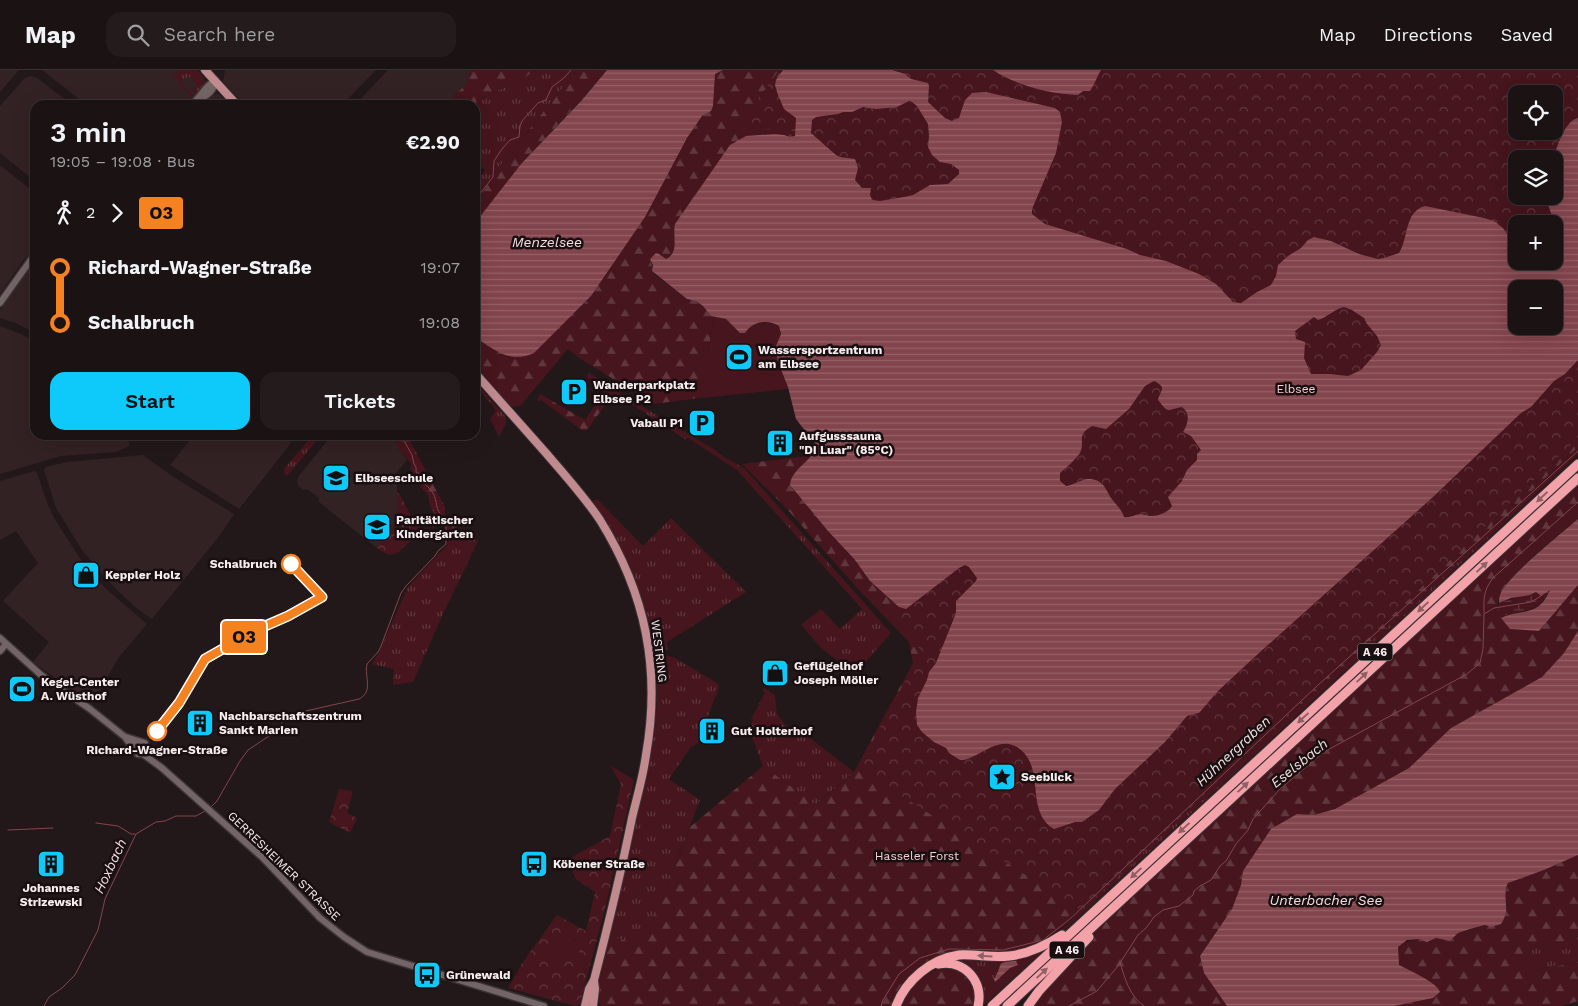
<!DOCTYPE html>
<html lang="en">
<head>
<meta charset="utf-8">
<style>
	:root { --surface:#1a1213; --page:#231b1c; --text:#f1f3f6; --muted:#9f9ea0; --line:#383233; --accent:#0ecafa }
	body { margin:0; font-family:"Work Sans",sans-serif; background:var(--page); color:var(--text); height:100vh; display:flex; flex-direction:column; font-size:19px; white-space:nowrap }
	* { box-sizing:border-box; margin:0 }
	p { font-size:16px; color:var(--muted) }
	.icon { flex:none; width:28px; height:28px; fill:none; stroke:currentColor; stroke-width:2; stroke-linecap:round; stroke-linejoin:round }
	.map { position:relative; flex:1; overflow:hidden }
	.side { position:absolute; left:30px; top:30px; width:450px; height:340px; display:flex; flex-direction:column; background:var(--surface); border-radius:15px; box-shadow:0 5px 20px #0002,0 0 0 1px var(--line) }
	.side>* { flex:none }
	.badge { padding:0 10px; border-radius:4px; font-size:18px; line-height:32px }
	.controls { position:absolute; left:1508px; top:15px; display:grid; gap:10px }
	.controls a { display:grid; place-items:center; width:55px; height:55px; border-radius:10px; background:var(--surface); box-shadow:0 5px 20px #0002,0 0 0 1px var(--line); font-size:25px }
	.map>.badge { position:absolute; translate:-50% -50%; box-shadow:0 0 0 2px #fff }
	.legs { display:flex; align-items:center; gap:8px; height:55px; padding:0 20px; font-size:16px }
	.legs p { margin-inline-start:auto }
	.head { display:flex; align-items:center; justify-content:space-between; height:85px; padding:0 20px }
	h1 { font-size:28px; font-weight:600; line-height:38px }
	.button { display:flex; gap:10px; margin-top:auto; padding:10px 20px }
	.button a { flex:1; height:58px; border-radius:15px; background:var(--accent); color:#111; font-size:20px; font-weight:600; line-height:58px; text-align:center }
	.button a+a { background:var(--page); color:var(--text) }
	ul { padding:0 20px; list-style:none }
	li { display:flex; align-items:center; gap:18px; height:55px; font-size:19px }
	li i { display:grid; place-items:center; width:8px; height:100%; margin:0 6px; background:currentColor }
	li i::after { content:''; width:12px; height:12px; margin:-6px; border:4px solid; border-radius:50%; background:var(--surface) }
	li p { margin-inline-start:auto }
	li:first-child i { background:linear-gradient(#0000 50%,currentColor 0) }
	li:last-child i { background:linear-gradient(currentColor 50%,#0000 0) }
	header { display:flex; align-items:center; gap:30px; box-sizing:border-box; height:70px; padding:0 25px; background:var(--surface); border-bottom:1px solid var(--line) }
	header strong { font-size:24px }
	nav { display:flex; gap:28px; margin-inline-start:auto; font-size:18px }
	.search { width:350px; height:45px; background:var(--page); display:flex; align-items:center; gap:12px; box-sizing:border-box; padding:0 18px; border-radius:15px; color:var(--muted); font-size:19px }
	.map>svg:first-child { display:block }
</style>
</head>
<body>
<header>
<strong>Map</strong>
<div class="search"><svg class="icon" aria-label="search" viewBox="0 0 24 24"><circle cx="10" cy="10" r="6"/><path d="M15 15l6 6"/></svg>Search here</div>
<nav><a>Map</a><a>Directions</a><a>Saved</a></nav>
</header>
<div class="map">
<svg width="1578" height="936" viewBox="0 0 1578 936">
	<defs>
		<pattern id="grass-tufts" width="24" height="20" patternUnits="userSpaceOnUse" patternTransform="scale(1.25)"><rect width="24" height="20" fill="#46151d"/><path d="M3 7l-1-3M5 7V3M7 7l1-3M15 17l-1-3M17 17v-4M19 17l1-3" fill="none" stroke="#61373e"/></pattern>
		<pattern id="forest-firs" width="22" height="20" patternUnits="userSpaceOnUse" patternTransform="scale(1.25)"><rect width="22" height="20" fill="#46151d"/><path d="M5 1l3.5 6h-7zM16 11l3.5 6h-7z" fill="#61373e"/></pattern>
		<pattern id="wetland-marsh" width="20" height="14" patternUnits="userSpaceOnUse" patternTransform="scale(1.25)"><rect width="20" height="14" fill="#46151d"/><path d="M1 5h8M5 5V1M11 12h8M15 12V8" fill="none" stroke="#61373e"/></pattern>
		<pattern id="park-crowns" width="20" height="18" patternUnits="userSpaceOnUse" patternTransform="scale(1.25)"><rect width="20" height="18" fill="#46151d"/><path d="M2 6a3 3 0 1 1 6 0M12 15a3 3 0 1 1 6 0" fill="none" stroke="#61373e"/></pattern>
		<pattern id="water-rules" width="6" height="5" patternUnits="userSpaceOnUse" patternTransform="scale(1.25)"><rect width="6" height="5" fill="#83454d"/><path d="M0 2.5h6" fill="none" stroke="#956067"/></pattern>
	</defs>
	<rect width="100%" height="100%" fill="#231819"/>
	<g fill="#332223">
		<polygon points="0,0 19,0 0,22"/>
		<polygon points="42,0 197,0 204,8 205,13 197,25 185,35 87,35"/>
		<polygon points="225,0 376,0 342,35 244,35 223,12"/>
		<polygon points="388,0 471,0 466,14 445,35 355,35"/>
		<polygon points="31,6 37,8 72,35 35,35 35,111 0,83 0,36 25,8"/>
		<polygon points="217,23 220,25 230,35 199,35"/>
		<polygon points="0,95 35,123 35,178 22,192 0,224"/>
		<polygon points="35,191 35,263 16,253 0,248 0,240"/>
		<polygon points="0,256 21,264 35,272 35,365 122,365 129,372 129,376 116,382 61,386 0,404"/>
		<polygon points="194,365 286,365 284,368 291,373 239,439 170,395"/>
		<polygon points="329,365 391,365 399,379 407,390 391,409 397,414 397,453 377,478 319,432 319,428 307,419 303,420 298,415 297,411 299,406 327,371 325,369"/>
		<polygon points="143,385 172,406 234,444 220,465 152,549 135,537 107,510 82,480 56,438 44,400 46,397 67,392"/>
		<polygon points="35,401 37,403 48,435 54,448 83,493 105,518 147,554 119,587 92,634 33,592 49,572 3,531 38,493 16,461 0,470 0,411"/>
	</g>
	<g fill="url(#grass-tufts)">
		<polygon points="180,0 197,0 204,8 205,13 196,25 193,20 197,15 190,7 184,8 182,11 183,15 195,27 192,29 173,5"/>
		<path d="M535 0H577L475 127V114L485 100 475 93V35H473C491 19 517 16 535 0Z"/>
		<polygon points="475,312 506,347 506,353 499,367 490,349 496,340 481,322 475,325"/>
		<polygon points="613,319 715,380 724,387 744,398 891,563 856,603 823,580 801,555 821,539 840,559 862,539 737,400 688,368 685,369 614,323 611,327"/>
		<polygon points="311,367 315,369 315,373 287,406 284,403 284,399"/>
		<polygon points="1578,377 1578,385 1454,500 1456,490 1466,484 1469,479 1490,459 1495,453 1507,448 1514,436 1526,430 1528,424"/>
		<polygon points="597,429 643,476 671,448 746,522 667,572 668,580 655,577 644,537 626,492 592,432"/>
		<polygon points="448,452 478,471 443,544 413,612 393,615 394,599 372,594 379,582 408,517 447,475 449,467 446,454"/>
		<path d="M1439 506 1446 508 1068 857C1032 885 1009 883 965 883L971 878C1016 878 1059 878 1083 833L1152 772 1349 591C1356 587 1358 583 1363 578 1372 569 1382 562 1391 554L1393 555 1430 520 1435 509Z"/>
		<polygon points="662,585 673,587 717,613 719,617 698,673 691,677 669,709 700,730 643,877 610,866 651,678 657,636 657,589"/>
		<polygon points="764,618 775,625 777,644 791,663 801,661 854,702 815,735 763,696 749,659 753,650 751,649 765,623 762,621"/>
		<polygon points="1578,866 1578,893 1543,898 1530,904 1526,887 1522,883 1541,875 1562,872"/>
		<polygon points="1044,880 983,936 979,936 940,891"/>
	</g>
	<g fill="url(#forest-firs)">
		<path d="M471 0H535C517 16 491 19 473 35H445L466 14Z"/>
		<polygon points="577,0 607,0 582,29 521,94 475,153 475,127"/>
		<path d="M723 0H783L796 62 794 67H790L784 65 674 161C675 173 678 183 666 189L659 184 651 192 654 204 687 229 696 231 703 236 711 246H714L708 284 700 287 714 326 654 334 579 288 568 279 521 335 514 337 506 333 475 298V267L490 278 576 242 591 226 645 147 687 68 702 46 711 41 713 36 715 4Z"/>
		<polygon points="590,303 613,319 611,327 587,360 583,361 541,330 539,332 537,330 540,324 585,350 605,320 605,317 588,308 587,304"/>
		<path d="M1578 324V377L1528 424 1527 430 1514 436 1513 444C1507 448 1500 449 1495 453 1492 455 1492 458 1490 460 1481 470 1467 483 1456 490L1454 500 1446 508 1439 506 1435 509 1430 520 1393 555 1391 554 1361 580 1358 586 1349 591 1152 772 1083 833C1070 856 1048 870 1022 876L1020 880 1009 881 971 878C958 890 938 888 923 896 908 903 895 921 891 936H601C591 923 606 882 610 866L643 876 690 757 763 696 816 735 854 702 913 593 909 572 859 520 786 438 742 394 809 386 810 388 794 403 790 415 846 481 855 490 870 511 902 538Z"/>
		<path d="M391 365H407L445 437V445L434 458H432L439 451C436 446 432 440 430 435 428 428 430 424 423 420L410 398 412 395 399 379Z"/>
		<path d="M1578 414V449C1558 466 1512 501 1501 523 1498 528 1498 537 1497 542L1510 559 1539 561 1578 515V561L1564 583 1542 607 1451 658 1409 698 1335 739 1314 745 1297 744 1243 801 1241 815 1232 839 1200 886 1204 903 1227 936H1031L1041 922 1097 860Z"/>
		<path d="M1578 785V866L1562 872 1541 875 1523 883 1526 887 1530 904 1543 898 1578 893V931L1562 936H1394L1433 928 1440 922C1435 912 1411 900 1400 897 1392 874 1401 872 1420 869 1427 868 1430 871 1436 868L1450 871 1458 863 1486 855 1507 836 1505 824 1508 813 1544 800Z"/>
		<path d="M947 897C967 901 978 915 975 936H901C910 917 925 900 947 897Z"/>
	</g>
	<path fill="url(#wetland-marsh)" d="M1551 519C1535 549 1524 536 1501 548L1497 543 1499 533C1516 528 1533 522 1551 519Z"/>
	<g fill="url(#park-crowns)" fill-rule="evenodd">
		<path d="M779 0H1578V368L1082 841 858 698 921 582 910 561 895 546 1032 293 872 145 832 101 791 60 736 59ZM1516 24H1554V61H1516ZM1516 89H1554V126H1516ZM1516 154H1554V191H1516ZM1516 219H1554V256H1516Z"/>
		<path d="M397 423H399L416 455 424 459 422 462 400 480 401 481C390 487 387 485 377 478L397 453Z"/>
		<polygon points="610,695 634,710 607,831 580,934 575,936 508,918 523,892 557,845 586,861 595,822 576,809 572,800 563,792 610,766 621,714"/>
		<polygon points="339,719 353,721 347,743 357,748 350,763 329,752"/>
	</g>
	<g fill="#46151d">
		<path d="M714 246 726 249 736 260 745 263C754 251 766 250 779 256 784 265 776 272 776 281L788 317V319L703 328 693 287H700L708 284Z"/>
		<polygon points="579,869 579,885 551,886 550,870"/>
	</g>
	<g fill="url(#water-rules)" fill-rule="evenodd">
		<path d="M607 0H723L715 4 713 36 711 41 702 46 687 68 645 147 591 226 534 283C511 294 494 280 475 267V153L521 94 582 30Z"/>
		<path d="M783 0H892L905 4 911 9 928 13 929 16 928 32 945 48 952 51 959 48 965 30 972 23 986 22 1055 38 1060 42 1062 52 1056 83 1032 139V144L1045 154 1127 179 1140 185 1166 191 1199 204 1216 214 1233 232 1241 233 1257 222 1271 215 1276 206 1278 195 1288 186 1301 178 1308 170 1314 167 1331 171 1359 184 1378 189 1384 188 1399 183C1409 167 1404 142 1425 136L1484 148 1494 151 1503 158 1516 177V191H1554L1553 149 1545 126H1554C1554 114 1552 99 1554 87 1557 75 1566 50 1578 48V290L1565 304 1554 311 1531 337 1521 343 1433 427 1259 583 1218 621 1199 643 1187 646 1165 672 1115 719 1099 740 1082 752H1075L1054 759C1025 742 1045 700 1021 680 1000 661 977 691 960 690L949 683 946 678 934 672 922 662 917 655 916 642 918 628 927 610 929 602 936 593 956 543V531L976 511 977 508 969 497 965 495 959 498 906 539 899 537 870 511 855 490 828 461 790 415C792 397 813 392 816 375L796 349 788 317 778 292 776 281V276L781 264 779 256C767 249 753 251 745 263H740L726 249 711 246 703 236 696 231 687 229 652 201 653 195 650 189 656 183 659 184 666 189C680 182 672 166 675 154L730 75 746 66 775 64 784 65 790 67 795 66 796 48 784 39 778 25 775 15 776 10ZM909 31 912 32 917 36 928 54 929 66 928 77 932 85 940 92 951 94 959 100V104L948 114 930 115 913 125 904 127 880 131 872 130 870 125 871 118H862L855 110 858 98 855 89 840 87 836 85 811 63 812 50 816 47 838 44 843 42H852L863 37 876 39 897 37ZM1516 219H1554V256H1516ZM1344 237 1352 240 1364 248 1367 254 1377 266 1381 275 1377 282 1361 300 1348 306 1330 304H1311L1304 288 1305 272 1296 269 1295 261 1314 247 1318 250C1328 247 1334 239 1344 237ZM1154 311C1168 318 1160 320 1158 330 1169 344 1166 340 1182 337 1191 344 1188 354 1183 362L1191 366 1201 380 1197 384V390L1187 400 1182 411 1168 427 1172 436C1169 442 1158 446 1152 446 1147 446 1144 444 1140 444 1134 445 1130 448 1124 447 1121 438 1116 435 1111 428 1105 418 1103 409 1088 409 1082 409 1074 415 1066 416L1060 411V403C1067 397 1075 390 1080 383 1086 370 1075 366 1092 356L1106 359 1129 339 1145 316Z"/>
		<path d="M993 0H1101C1098 5 1093 17 1090 21H1083L1078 25C1050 24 1017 16 993 0Z"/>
		<path d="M1578 449V515L1539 561 1510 559 1501 548C1523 537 1537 549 1550 520L1541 526 1536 522 1530 525 1511 528 1499 533C1499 530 1499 528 1500 525 1506 507 1561 464 1578 449Z"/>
		<path d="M1578 561V785L1544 800 1508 813C1501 828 1512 837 1501 854L1491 857 1485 855 1470 859 1458 863 1450 871 1436 868 1427 872 1420 869 1407 870 1398 877 1399 895C1407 899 1438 913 1440 922L1433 928 1394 936H1227L1204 903 1200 886 1232 839 1241 815 1243 801 1271 759 1297 744 1314 745 1335 739 1409 698 1451 658 1542 607 1564 583Z"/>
		<path d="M1010 891H1016L1018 895 1010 898 995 912 994 909C998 905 999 895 1002 893 1004 892 1007 892 1010 891Z"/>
	</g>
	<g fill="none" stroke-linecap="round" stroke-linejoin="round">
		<g stroke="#83454d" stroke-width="1">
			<polyline points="475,130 493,107 494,91 502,79 510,70 519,67 520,56 522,51 538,33 546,30 552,17 565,7 571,0"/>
			<path d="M401 365 412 385 414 394 416 397C415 411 427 413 433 423 438 432 434 439 444 448"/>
			<path d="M1484 543C1484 528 1483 521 1493 508L1578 432"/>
			<path d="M210 738 217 731 240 691 248 680 275 662 288 645 359 629C374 621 364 607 367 594L378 582 381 576 401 523 406 516 435 486 438 481 446 474V457"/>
			<polyline points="96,753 118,756 131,764 135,764"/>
			<polyline points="8,760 53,758"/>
			<path d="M1120 892C1124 907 1130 927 1144 936"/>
			<polyline points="44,936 49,927 62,918 75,905 98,860 105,829 136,764 156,752 165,751 176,746 196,746 207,740"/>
			<polyline points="881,936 883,930 899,904 920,888 949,879 1003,880 1043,870 1070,849 1317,616 1578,381"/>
			<polyline points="1069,936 1097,921 1118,896 1138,865 1146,858 1154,847 1163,840 1179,836 1193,825 1194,821 1200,816 1211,810 1220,796 1226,791 1236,774 1248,760 1253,749 1280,719 1324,682 1467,604 1480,593 1483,579 1484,544 1494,538 1531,532 1541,526"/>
		</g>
		<g stroke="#3b3334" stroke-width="9">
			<g id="minor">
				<path d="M198 29C207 27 215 20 215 10"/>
				<polyline points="192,35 208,16 215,10"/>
				<polyline points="0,233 35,184"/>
				<polyline points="0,568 41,605 90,639 125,667 133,678"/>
				<polyline points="0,581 6,574"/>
				<polyline points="126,667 145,673 147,679 143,684 138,684 134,680 134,675 137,671"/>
				<polyline points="143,684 162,698 262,787 320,848 344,867 367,882 544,936"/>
			</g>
		</g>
		<g stroke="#3b3334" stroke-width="10">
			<g id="major">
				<polyline points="205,0 237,35"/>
				<path d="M475 303C498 329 522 356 545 382 564 404 584 426 600 450 646 524 661 600 646 685 643 707 637 727 632 748 621 803 608 856 594 910L589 919 585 936"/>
				<polyline points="593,936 595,919 594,911"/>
			</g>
		</g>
		<g stroke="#3b3334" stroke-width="11">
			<g id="highway">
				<path d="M938 894C964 889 984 911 978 936"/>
				<path d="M896 936C906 910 931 889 959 885 975 884 992 888 1009 886 1028 884 1045 876 1062 865"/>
				<polyline points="992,936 1578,394"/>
				<polyline points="1007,936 1578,408"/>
				<polyline points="1028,936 1039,921 1089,867"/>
			</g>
		</g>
		<use href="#minor" stroke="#736566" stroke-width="6"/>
		<use href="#major" stroke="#c08a8f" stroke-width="8"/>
		<use href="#highway" stroke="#f4a2aa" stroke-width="9"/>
	</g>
	<defs><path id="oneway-solid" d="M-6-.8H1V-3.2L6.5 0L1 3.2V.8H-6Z" transform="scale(1.25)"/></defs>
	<g fill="#916065">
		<use href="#oneway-solid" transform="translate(1542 427) rotate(137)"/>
		<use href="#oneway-solid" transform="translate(1482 497) rotate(-43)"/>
		<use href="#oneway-solid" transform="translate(1423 537) rotate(137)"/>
		<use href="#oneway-solid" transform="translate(1362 607) rotate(-43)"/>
		<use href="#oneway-solid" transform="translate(1303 648) rotate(137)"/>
		<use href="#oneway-solid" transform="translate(1243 717) rotate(-43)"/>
		<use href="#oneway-solid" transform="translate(1184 758) rotate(137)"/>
		<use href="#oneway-solid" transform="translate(1136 803) rotate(137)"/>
		<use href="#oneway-solid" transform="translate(985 886) rotate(-177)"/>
		<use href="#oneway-solid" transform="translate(1042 903) rotate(-43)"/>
	</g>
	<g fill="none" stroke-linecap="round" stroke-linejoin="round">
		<g stroke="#fff" stroke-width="11">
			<polyline id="line-1" points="157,661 179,633 205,589 256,560 288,546 322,527 291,494"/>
		</g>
		<use href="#line-1" stroke="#f58220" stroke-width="8"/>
	</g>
	<defs>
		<g id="stadium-square" transform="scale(1.4375)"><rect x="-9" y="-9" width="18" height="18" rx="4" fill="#0ecafa" stroke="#190f10"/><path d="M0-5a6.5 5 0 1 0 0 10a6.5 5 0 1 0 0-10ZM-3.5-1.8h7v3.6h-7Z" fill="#111"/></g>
		<g id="parking-square" transform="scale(1.4375)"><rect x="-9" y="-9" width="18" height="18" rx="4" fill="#0ecafa" stroke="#190f10"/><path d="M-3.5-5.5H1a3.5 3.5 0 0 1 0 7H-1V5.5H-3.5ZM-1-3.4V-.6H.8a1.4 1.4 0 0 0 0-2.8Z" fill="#111"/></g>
		<g id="building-square" transform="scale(1.4375)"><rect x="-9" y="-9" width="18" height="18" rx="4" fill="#0ecafa" stroke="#190f10"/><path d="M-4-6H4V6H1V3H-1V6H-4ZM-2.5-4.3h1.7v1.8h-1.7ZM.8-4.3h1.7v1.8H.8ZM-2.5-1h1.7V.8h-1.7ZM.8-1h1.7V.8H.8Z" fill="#111"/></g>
		<g id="school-square" transform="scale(1.4375)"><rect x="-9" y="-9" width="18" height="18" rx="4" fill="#0ecafa" stroke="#190f10"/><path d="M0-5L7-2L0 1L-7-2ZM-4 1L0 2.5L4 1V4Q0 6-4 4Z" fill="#111"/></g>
		<g id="shop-square" transform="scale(1.4375)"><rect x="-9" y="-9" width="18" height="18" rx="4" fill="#0ecafa" stroke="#190f10"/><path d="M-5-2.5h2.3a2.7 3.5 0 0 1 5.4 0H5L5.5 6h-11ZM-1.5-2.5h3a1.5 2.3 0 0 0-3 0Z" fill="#111"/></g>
		<g id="sight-square" transform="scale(1.4375)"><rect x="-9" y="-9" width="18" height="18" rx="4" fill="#0ecafa" stroke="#190f10"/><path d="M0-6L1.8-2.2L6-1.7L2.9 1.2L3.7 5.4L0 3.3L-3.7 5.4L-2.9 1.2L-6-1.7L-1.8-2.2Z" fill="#111"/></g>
		<g id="bus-square" transform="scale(1.4375)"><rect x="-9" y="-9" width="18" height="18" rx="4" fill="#0ecafa" stroke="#190f10"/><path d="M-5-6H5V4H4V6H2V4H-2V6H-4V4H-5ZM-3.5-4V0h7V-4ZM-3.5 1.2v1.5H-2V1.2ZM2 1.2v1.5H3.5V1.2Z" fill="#111"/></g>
	</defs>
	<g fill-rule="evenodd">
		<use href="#stadium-square" x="739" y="287"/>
		<use href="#parking-square" x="574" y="322"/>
		<use href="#parking-square" x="702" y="353"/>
		<use href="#building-square" x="780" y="373"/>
		<use href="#school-square" x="336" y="408"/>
		<use href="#school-square" x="377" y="457"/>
		<use href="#shop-square" x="86" y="505"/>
		<use href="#shop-square" x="775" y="603"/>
		<use href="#stadium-square" x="22" y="619"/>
		<use href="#building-square" x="200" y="653"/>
		<use href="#building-square" x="712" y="661"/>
		<use href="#sight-square" x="1002" y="707"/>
		<use href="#building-square" x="51" y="794"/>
		<use href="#bus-square" x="534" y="794"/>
		<use href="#bus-square" x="427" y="905"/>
	</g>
	<g fill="#fff" stroke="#f58220" stroke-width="2.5">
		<circle cx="291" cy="494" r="9"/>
		<circle cx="157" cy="661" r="9"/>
	</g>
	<g text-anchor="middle" stroke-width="5" stroke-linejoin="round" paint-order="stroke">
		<g fill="#190f10" stroke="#b3aaab" stroke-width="1">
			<rect x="1357.5" y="573.5" width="35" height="17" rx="4"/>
			<rect x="1049.5" y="871.5" width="35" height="17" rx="4"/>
		</g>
		<g font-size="11" font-weight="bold" fill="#f5edee">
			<text x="1375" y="586">A 46</text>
			<text x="1067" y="884">A 46</text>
		</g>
		<g font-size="12" font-weight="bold" fill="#f5edee" stroke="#190f10" text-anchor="start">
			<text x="758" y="284">Wassersportzentrum<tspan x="758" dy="14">am Elbsee</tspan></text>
			<text x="593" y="319">Wanderparkplatz<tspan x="593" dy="14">Elbsee P2</tspan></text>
			<text x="683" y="357" text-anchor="end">Vabali P1</text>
			<text x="799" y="370">Aufgusssauna<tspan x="799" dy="14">"Di Luar" (85°C)</tspan></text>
			<text x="355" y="412">Elbseeschule</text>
			<text x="396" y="454">Paritätischer<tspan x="396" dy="14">Kindergarten</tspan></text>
			<text x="105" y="509">Keppler Holz</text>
			<text x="794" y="600">Geflügelhof<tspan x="794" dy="14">Joseph Möller</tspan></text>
			<text x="41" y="616">Kegel-Center<tspan x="41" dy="14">A. Wüsthof</tspan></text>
			<text x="219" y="650">Nachbarschaftszentrum<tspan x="219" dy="14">Sankt Marien</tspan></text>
			<text x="731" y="665">Gut Holterhof</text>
			<text x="1021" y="711">Seeblick</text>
			<text x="553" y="798">Köbener Straße</text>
			<text x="51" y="822" text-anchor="middle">Johannes<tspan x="51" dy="14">Strizewski</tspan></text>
			<text x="446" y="909">Grünewald</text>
		</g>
		<g font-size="12" fill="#f7ced1" stroke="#190f10">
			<text x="1296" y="323">Elbsee</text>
			<text x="917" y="790">Hasseler Forst</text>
		</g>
		<g font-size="12" font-weight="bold" fill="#f5edee" stroke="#190f10" text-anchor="end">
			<text x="277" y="498">Schalbruch</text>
			<text x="157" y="684" text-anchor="middle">Richard-Wagner-Straße</text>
		</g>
		<g font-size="12" fill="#f5edee" stroke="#190f10">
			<text transform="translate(659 581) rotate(83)" y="4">WESTRING</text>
			<text transform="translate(284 796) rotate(44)" y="4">GERRESHEIMER STRASSE</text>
		</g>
		<g font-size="14" font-style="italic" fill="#f3dfe0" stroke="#190f10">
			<text x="547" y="177">Menzelsee</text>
			<text transform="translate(1233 681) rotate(-43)" y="5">Hühnergraben</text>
			<text transform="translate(1299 693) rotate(-39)" y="5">Eselsbach</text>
			<text transform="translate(110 796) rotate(-65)" y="5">Hoxbach</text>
			<text x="1326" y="835">Unterbacher See</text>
		</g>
	</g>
</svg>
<div class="controls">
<a><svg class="icon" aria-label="locate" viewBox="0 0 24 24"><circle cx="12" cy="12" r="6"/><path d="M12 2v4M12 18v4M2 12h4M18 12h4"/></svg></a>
<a><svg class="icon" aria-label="layers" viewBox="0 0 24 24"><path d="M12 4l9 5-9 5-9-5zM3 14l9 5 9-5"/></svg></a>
<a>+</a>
<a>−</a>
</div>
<b class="badge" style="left:244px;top:567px;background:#f58220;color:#111">O3</b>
<section class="side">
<div class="head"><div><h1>3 min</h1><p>19:05 – 19:08 · Bus</p></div><b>€2.90</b></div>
<div class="legs"><svg class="icon" aria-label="walk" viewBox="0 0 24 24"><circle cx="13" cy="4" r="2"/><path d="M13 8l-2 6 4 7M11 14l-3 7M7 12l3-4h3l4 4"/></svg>2<svg class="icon" aria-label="forward" viewBox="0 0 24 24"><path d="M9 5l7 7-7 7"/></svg><b class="badge" style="background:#f58220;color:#111">O3</b></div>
<ul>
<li><i style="color:#f58220"></i><b>Richard-Wagner-Straße</b><p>19:07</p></li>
<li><i style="color:#f58220"></i><b>Schalbruch</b><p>19:08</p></li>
</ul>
<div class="button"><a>Start</a><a>Tickets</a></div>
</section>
</div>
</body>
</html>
